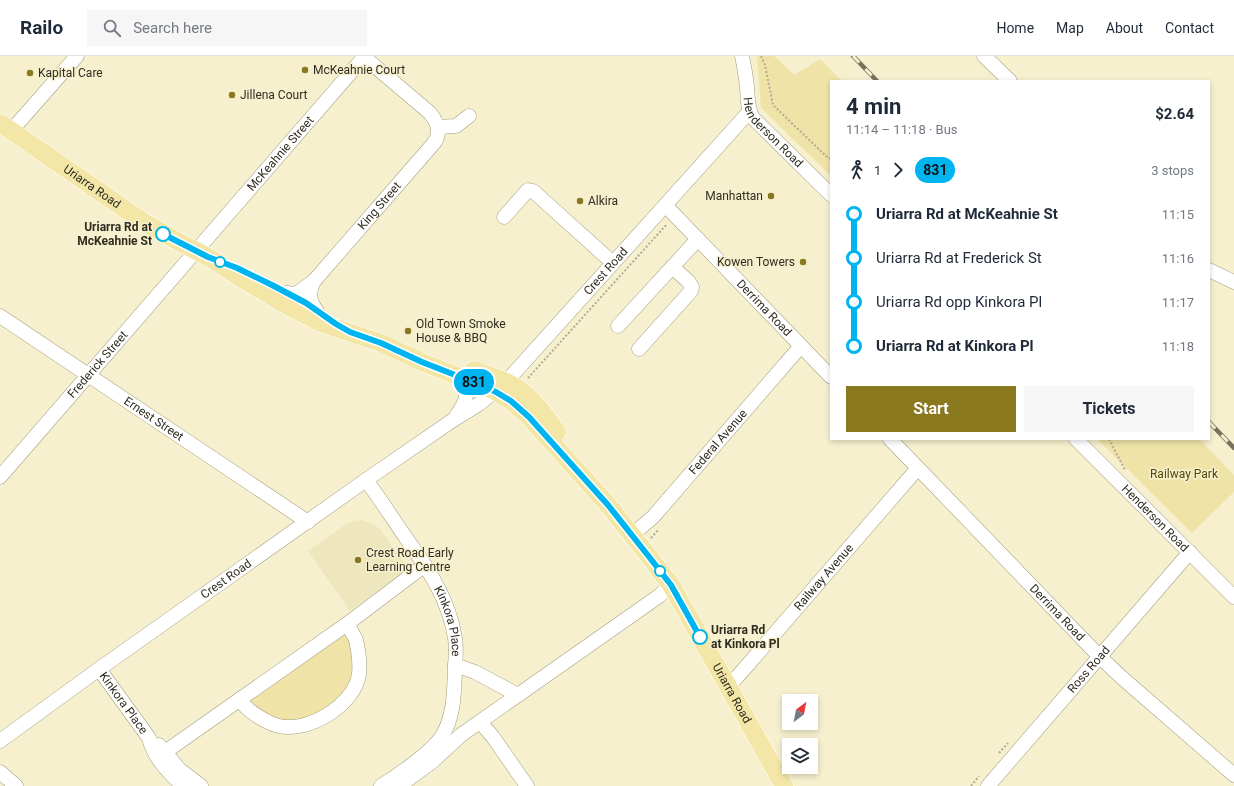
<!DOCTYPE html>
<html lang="en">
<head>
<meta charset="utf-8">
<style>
	:root { --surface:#fff; --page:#f6f6f7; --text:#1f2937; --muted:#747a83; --line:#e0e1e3; --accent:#89781d }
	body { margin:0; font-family:Roboto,sans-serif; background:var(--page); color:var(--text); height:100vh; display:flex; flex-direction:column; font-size:15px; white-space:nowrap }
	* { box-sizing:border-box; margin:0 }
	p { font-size:13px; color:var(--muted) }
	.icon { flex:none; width:22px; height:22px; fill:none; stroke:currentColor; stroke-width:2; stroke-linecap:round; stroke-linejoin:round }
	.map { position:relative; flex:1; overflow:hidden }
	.drawer { position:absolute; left:830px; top:24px; width:380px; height:360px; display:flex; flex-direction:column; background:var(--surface); border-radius:0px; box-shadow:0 2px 6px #0003 }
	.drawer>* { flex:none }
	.badge { padding:0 8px; border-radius:13px; font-size:14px; line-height:26px }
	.needle { width:26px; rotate:32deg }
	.tools { position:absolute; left:782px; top:638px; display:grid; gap:8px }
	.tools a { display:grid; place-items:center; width:36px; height:36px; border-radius:0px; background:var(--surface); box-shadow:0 2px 6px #0003; font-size:20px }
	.map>.badge { position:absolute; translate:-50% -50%; box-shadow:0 0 0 2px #fff }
	.legs { display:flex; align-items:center; gap:6px; height:44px; padding:0 16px; font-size:13px }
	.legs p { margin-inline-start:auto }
	.headline { display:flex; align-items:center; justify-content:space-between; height:68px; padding:0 16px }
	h1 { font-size:22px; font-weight:700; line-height:30px }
	.button { display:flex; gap:8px; margin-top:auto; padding:8px 16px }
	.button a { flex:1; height:46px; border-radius:0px; background:var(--accent); color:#fff; font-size:16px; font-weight:700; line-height:46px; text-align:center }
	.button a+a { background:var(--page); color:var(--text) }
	ul { padding:0 16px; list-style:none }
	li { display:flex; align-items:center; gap:14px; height:44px; font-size:15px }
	li i { display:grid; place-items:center; width:6px; height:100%; margin:0 5px; background:currentColor }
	li i::after { content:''; width:10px; height:10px; margin:-5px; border:3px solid; border-radius:50%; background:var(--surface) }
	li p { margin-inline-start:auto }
	li:first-child i { background:linear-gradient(#0000 50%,currentColor 0) }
	li:last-child i { background:linear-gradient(currentColor 50%,#0000 0) }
	header { display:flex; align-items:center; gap:24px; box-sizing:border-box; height:56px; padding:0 20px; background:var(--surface); border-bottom:1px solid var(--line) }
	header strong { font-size:19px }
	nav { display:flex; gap:22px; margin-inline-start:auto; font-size:14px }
	.search { width:280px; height:36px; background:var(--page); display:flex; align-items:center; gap:10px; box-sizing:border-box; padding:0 14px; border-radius:0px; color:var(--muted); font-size:15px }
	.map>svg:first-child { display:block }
</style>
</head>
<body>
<header>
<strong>Railo</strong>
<div class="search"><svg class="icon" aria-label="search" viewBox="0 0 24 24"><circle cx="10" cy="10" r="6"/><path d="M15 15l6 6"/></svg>Search here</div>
<nav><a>Home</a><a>Map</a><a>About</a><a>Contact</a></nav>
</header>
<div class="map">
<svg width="1234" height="730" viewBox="0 0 1234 730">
	<rect width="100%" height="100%" fill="#f7f0cf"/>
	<polygon fill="#eee6bd" points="361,464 369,466 379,472 408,513 350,555 308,495 348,467 354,465"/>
	<g fill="#efe3a8">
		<polygon points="757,0 774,0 794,19 820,3 842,25 831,25 831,120 761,52"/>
		<polygon points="1097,383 1199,383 1234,419 1234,436 1192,477"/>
		<polygon points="346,575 352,585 355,618 340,645 313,662 282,665 264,657 248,644"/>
	</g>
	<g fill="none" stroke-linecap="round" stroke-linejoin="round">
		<g stroke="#a49d7f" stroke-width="15">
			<g id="minor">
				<path id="s1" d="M742 0C744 10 746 21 747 31 748 42 747 52 753 62L831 139"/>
				<polyline points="984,0 1010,25"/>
				<polyline points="438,71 456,70 469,60"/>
				<polyline points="11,75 77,0"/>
				<path id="s2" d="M665 149 831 321"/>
				<polyline points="504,161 528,134 533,135 613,207"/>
				<polyline points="1209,214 1234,226"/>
				<polyline points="286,237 296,238 314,225"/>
				<path id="s3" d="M317 255C309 245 308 236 314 225L434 87C442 76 437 66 430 57L364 1"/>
				<path id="s4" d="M0 260 308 466"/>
				<polyline points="618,270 698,183"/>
				<polyline points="639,293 691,235 692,231 688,225 672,211"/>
				<path d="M455 319C474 330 466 347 456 360"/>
				<path id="s5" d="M506 326 749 56"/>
				<path id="s6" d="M890 383 1099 600 1120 620 1234 719"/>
				<path id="s7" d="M1076 383 1234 541"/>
				<path id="s8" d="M0 421 365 0"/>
				<path id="s9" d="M366 424C380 443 393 463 406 482 428 513 449 543 455 582 457 593 455 604 455 615 454 637 454 661 442 680 432 696 397 720 381 730"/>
				<path id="s10" d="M632 479 653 461 801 290"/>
				<polyline points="455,609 475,616 518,639 659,540 671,529"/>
				<path id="s11" d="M99 613 149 682C154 702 168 716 183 730"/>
				<path id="s12" d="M728 630 738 620 918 412"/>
				<path d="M240 643C242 646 244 650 247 652 254 659 270 668 279 670 308 677 355 649 359 618 360 609 358 593 356 584 354 579 350 573 347 568"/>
				<polyline points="480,666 493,681 527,730"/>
				<path id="s13" d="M0 685 99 613 366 424 453 364 479 348 495 335"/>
				<polyline points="159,689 180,714 201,730"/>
				<polyline points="165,696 347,568 425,509"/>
				<polyline points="0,716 16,730"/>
				<polyline points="399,730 433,705 461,679 518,639"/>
				<path id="s14" d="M988 730 1190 496"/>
			</g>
		</g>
		<g stroke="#fff" stroke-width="19">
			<g id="major">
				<path id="s15" d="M0 67 142 165 177 185 208 201 239 221 282 247 321 267 381 287 422 306 495 335 511 345 529 361 608 449 650 502 671 529 770 705 784 730"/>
				<path d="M474 314C487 319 500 322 512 329 531 339 545 359 557 376"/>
			</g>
		</g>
		<g stroke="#b1ac92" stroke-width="2" stroke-dasharray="2 2" stroke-linecap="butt">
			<polyline points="761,0 765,9 773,49 826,100 831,103"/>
			<polyline points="528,322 667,168"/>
			<polyline points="1109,383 1125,414"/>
			<polyline points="651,482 658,474"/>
			<polyline points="999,697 1008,687"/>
			<polyline points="971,730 979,720"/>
		</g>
		<use href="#minor" stroke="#fff" stroke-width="14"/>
		<use href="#major" stroke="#f4e6a6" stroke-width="18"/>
		<g stroke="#77735f" stroke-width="4.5">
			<g id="rail">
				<polyline points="853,0 877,25"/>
				<polyline points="1209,366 1234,392"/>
			</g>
		</g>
		<use href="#rail" stroke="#f7f0cf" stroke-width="3" stroke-dasharray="9" stroke-linecap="butt"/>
	</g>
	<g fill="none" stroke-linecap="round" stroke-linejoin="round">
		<g stroke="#fff" stroke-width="9">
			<polyline id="line-1" points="163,178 208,201 237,212 272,229 306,247 336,268 350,276 381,287 422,306 483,330 496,336 511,345 529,361 608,449 650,502 671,529 700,581"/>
		</g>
		<use href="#line-1" stroke="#00b5ef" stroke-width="6"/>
	</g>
	<g fill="#89781d" stroke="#f7f0cf" stroke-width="1.5">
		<circle cx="305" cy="14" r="4"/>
		<circle cx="30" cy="17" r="4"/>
		<circle cx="232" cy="39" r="4"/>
		<circle cx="771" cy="140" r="4"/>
		<circle cx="580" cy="145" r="4"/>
		<circle cx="803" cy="206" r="4"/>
		<circle cx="408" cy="275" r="4"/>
		<circle cx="358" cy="504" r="4"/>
	</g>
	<g fill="#fff" stroke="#00b5ef" stroke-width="2">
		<circle cx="163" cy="178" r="7"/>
		<circle cx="220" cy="206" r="5"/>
		<circle cx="660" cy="515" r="5"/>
		<circle cx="700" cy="581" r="7"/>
	</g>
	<g text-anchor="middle" stroke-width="3" stroke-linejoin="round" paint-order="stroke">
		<g font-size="12" fill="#2f2d20" stroke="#f7f0cf" text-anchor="start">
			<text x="313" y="18">McKeahnie Court</text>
			<text x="38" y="21">Kapital Care</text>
			<text x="240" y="43">Jillena Court</text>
			<text x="763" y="144" text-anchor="end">Manhattan</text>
			<text x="588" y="149">Alkira</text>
			<text x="795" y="210" text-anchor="end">Kowen Towers</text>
			<text x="416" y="272">Old Town Smoke<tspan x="416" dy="14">House &amp; BBQ</tspan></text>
			<text x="366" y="501">Crest Road Early<tspan x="366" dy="14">Learning Centre</tspan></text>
		</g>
		<g font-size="12" fill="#2f2d20" stroke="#f7f0cf">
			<text dy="4" stroke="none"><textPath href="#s1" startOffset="86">Henderson Road</textPath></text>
			<text dy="4" stroke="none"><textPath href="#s8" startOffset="428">McKeahnie Street</textPath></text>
			<text dy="4" stroke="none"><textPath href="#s15" startOffset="112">Uriarra Road</textPath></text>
			<text dy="4" stroke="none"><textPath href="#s3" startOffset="132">King Street</textPath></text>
			<text dy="4" stroke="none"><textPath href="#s5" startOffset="149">Crest Road</textPath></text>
			<text dy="4" stroke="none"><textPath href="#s2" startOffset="143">Derrima Road</textPath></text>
			<text dy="4" stroke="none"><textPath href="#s8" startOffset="149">Frederick Street</textPath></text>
			<text dy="4" stroke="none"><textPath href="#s4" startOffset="185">Ernest Street</textPath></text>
			<text dy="4" stroke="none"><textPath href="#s10" startOffset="127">Federal Avenue</textPath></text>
			<text dy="4" stroke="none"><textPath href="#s7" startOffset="112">Henderson Road</textPath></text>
			<text dy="4" stroke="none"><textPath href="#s12" startOffset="145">Railway Avenue</textPath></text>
			<text dy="4" stroke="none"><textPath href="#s13" startOffset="278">Crest Road</textPath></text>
			<text dy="4" stroke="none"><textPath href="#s6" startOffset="241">Derrima Road</textPath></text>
			<text dy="4" stroke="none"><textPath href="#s9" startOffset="165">Kinkora Place</textPath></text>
			<text dy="4" stroke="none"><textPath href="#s14" startOffset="154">Ross Road</textPath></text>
			<text dy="4" stroke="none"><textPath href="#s15" startOffset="953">Uriarra Road</textPath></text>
			<text dy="4" stroke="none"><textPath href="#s11" startOffset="42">Kinkora Place</textPath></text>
		</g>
		<g font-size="12" font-weight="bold" fill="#2f2d20" stroke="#f7f0cf" text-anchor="end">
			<text x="152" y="175">Uriarra Rd at<tspan x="152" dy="14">McKeahnie St</tspan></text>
			<text x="711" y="578" text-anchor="start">Uriarra Rd<tspan x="711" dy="14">at Kinkora Pl</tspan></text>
		</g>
		<g font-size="12" fill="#524704" stroke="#f7f0cf">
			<text x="1184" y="422">Railway Park</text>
		</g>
	</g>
</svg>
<div class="tools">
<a><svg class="needle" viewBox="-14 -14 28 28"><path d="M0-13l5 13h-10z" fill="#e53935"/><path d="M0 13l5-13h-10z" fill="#747a83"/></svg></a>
<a><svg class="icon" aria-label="layers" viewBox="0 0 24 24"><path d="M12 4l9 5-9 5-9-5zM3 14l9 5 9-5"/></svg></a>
</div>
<b class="badge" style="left:474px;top:326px;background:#00b5ef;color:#111">831</b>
<section class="drawer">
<div class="headline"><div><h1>4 min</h1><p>11:14 – 11:18 · Bus</p></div><b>$2.64</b></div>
<div class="legs"><svg class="icon" aria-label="walk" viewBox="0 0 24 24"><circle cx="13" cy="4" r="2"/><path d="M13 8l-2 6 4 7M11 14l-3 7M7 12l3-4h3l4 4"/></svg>1<svg class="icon" aria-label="forward" viewBox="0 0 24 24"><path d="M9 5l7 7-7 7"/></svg><b class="badge" style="background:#00b5ef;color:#111">831</b><p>3 stops</p></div>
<ul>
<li><i style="color:#00b5ef"></i><b>Uriarra Rd at McKeahnie St</b><p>11:15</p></li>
<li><i style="color:#00b5ef"></i><span>Uriarra Rd at Frederick St</span><p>11:16</p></li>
<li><i style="color:#00b5ef"></i><span>Uriarra Rd opp Kinkora Pl</span><p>11:17</p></li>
<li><i style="color:#00b5ef"></i><b>Uriarra Rd at Kinkora Pl</b><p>11:18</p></li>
</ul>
<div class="button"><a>Start</a><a>Tickets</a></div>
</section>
</div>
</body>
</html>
